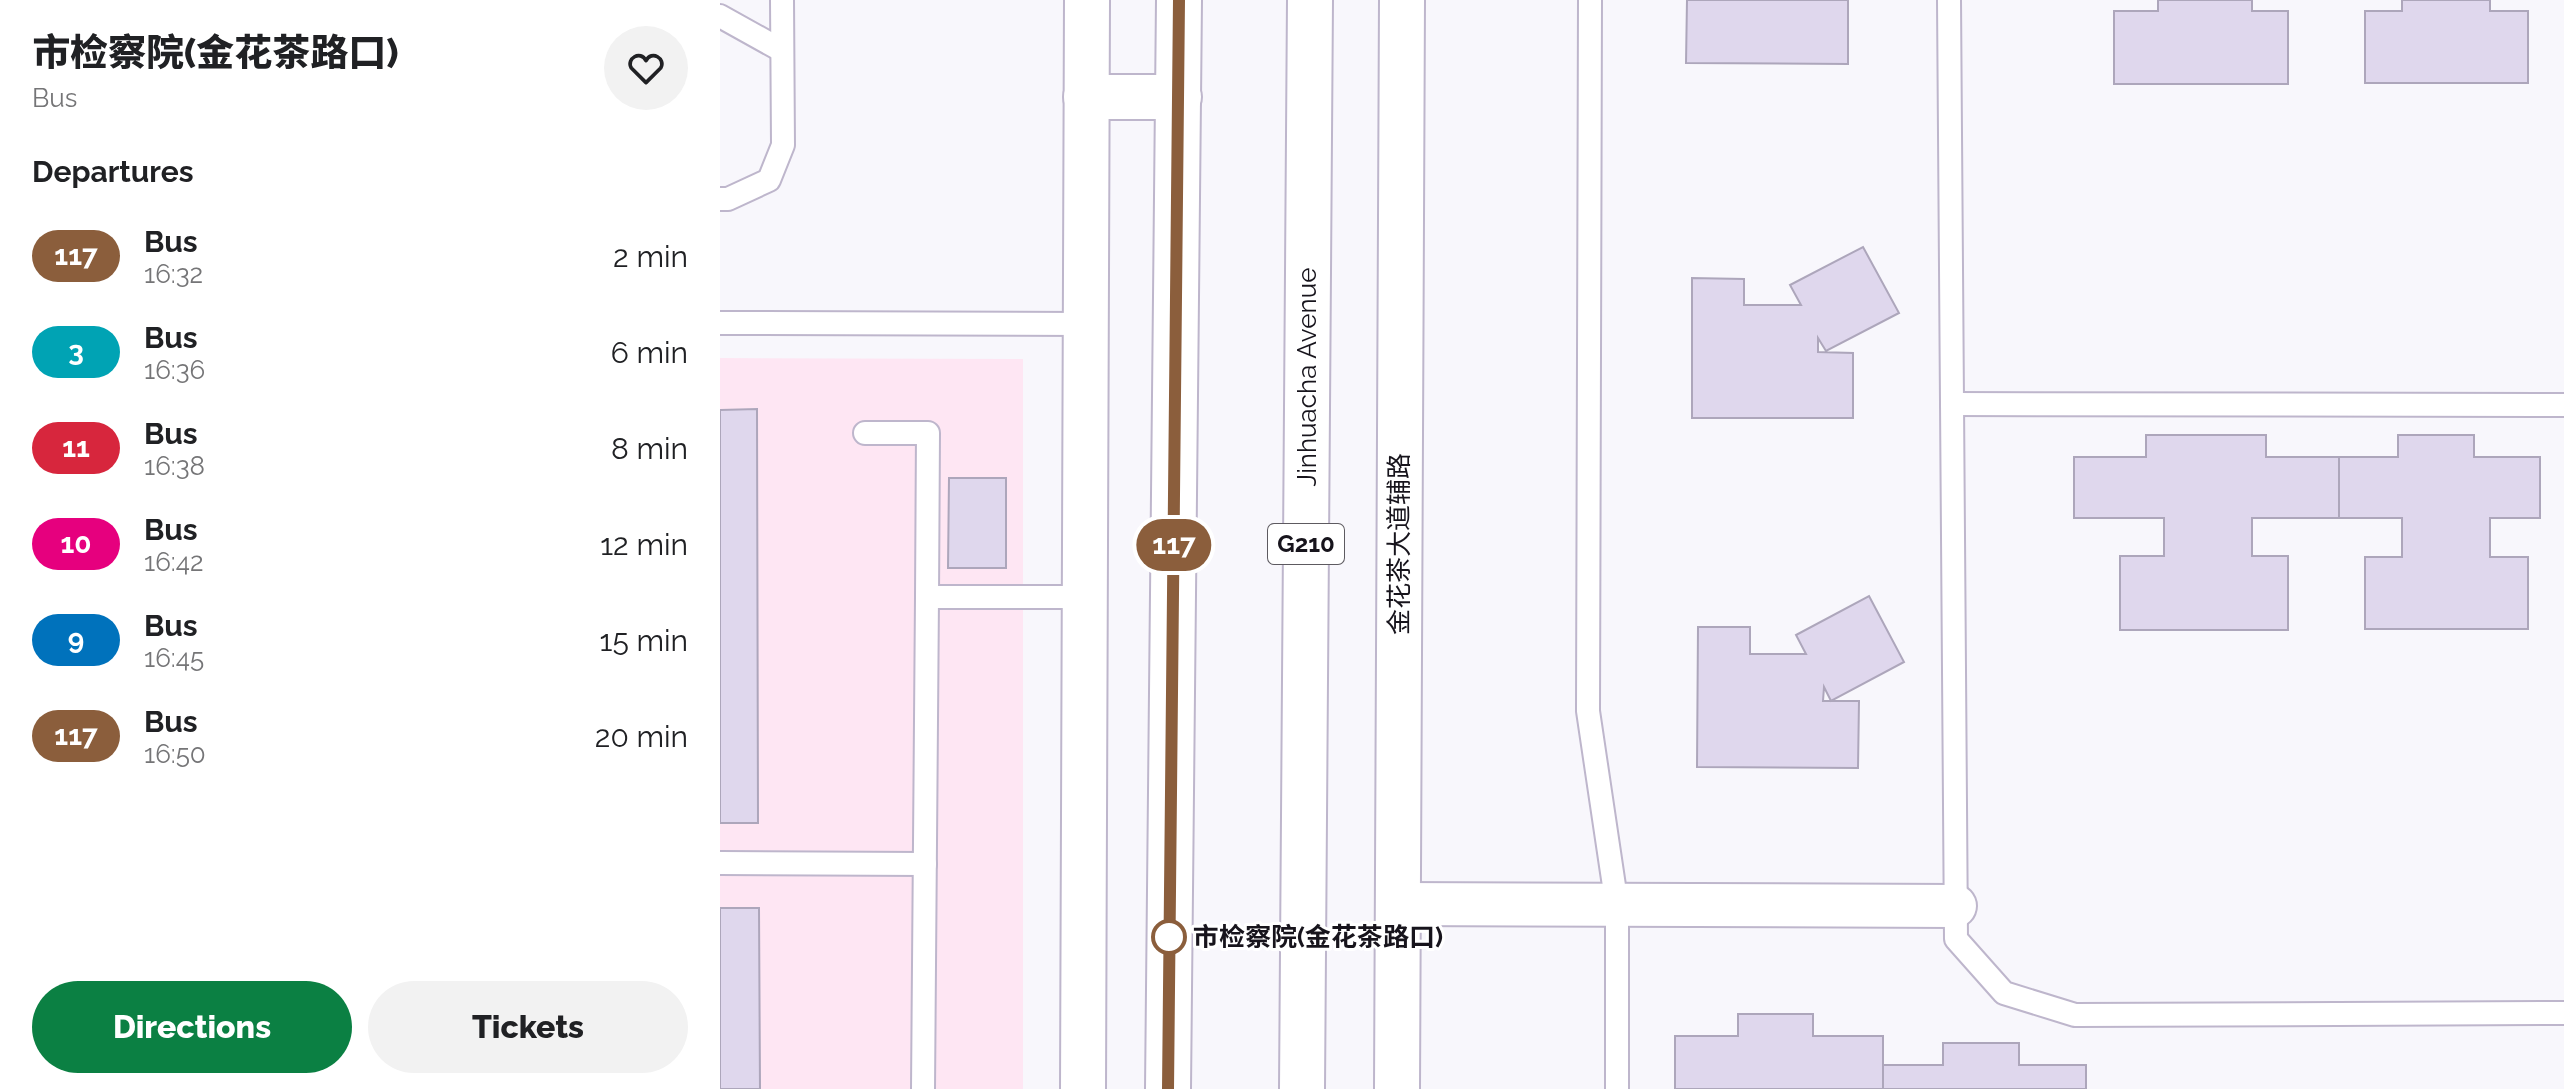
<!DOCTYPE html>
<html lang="en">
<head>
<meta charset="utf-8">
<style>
	:root { --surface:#fff; --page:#f2f2f2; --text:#202124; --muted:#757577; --accent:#0b8043 }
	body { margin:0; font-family:Raleway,"Noto Sans SC",sans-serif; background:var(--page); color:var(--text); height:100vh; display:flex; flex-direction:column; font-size:30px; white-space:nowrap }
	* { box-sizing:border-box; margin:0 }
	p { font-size:26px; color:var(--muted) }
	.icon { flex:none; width:44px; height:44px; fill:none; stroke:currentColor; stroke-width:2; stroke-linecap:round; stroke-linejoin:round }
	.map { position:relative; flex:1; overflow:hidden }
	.sheet { display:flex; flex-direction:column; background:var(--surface); width:720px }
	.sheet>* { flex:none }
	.badge { padding:0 16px; border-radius:26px; font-size:28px; line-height:52px }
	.map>.badge { position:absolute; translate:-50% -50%; box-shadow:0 0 0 4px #fff }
	h2 { padding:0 32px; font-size:30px; line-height:72px }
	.round { display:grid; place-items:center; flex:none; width:84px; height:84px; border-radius:42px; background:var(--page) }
	.head { display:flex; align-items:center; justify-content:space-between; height:136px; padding:0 32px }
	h1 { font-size:38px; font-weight:800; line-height:60px }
	.button { display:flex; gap:16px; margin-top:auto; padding:16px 32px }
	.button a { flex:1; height:92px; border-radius:48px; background:var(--accent); color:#fff; font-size:32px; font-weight:800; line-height:92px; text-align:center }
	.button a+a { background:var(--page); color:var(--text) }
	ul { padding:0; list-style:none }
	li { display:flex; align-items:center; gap:24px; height:96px; padding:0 32px }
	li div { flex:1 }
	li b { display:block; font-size:30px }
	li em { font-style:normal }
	li .badge { min-width:88px; font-weight:700; text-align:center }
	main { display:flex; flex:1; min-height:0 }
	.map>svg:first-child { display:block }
</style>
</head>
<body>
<main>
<section class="sheet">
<div class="head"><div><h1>市检察院(金花茶路口)</h1><p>Bus</p></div><a class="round"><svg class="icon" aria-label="heart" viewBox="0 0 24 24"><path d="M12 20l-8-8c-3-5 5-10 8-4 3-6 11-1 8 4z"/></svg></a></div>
<h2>Departures</h2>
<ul>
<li><span class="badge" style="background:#8b5e3c;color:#fff">117</span><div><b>Bus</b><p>16:32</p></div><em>2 min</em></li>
<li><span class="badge" style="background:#00a3b4;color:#fff">3</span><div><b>Bus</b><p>16:36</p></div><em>6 min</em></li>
<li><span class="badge" style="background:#d7263d;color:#fff">11</span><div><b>Bus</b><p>16:38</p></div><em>8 min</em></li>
<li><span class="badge" style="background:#e6007e;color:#fff">10</span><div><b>Bus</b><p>16:42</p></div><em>12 min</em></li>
<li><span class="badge" style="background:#0072bc;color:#fff">9</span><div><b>Bus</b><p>16:45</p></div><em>15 min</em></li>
<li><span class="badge" style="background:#8b5e3c;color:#fff">117</span><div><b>Bus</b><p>16:50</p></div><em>20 min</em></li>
</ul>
<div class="button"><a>Directions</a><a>Tickets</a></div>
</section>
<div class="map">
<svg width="1844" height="1089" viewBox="0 0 1844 1089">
	<rect width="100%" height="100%" fill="#f8f7fc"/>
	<polygon fill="#fee6f3" points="0,358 303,359 303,1089 0,1089"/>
	<g fill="#dfd7ed" stroke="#ada6bb" stroke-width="2">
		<polygon points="967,0 1128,0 1128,64 966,63"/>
		<polygon points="1438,0 1532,0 1532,11 1568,11 1568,84 1394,84 1394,11 1438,11"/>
		<polygon points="1682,0 1770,0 1770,11 1808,11 1808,83 1645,83 1645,11 1682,11"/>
		<polygon points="1143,247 1179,313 1106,351 1098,338 1098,352 1133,353 1133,418 972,418 972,278 1024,279 1024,305 1081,305 1070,285"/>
		<polygon points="37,409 38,823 0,823 0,410"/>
		<polygon points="1426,435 1546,435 1546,457 1619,457 1619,518 1532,518 1532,556 1568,556 1568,630 1400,630 1400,556 1444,556 1444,518 1354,518 1354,457 1426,457"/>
		<polygon points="1678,435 1754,435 1754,457 1820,457 1820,518 1770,518 1770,557 1808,557 1808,629 1645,629 1645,557 1682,557 1682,518 1619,518 1619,457 1678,457"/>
		<polygon points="229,478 286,478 286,568 228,568"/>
		<polygon points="1149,596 1184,662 1111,701 1104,687 1103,701 1139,701 1138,768 977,767 978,627 1030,627 1030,654 1086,654 1076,635"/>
		<polygon points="0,908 39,908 40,1089 0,1089"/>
		<polygon points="1018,1014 1093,1014 1093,1036 1163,1036 1163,1089 955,1089 955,1036 1018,1036"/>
		<polygon points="1223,1043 1299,1043 1299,1065 1366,1065 1366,1089 1163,1089 1163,1065 1223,1065"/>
	</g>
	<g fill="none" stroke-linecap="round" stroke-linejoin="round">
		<g stroke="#beb6cc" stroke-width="26">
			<g id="service">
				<polyline points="870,0 868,711 897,906 897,1089"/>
				<polyline points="1229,0 1236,939 1284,993 1355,1015 1844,1013"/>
				<polyline points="0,16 61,50"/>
				<polyline points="0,199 8,199 49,180 63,145 62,0"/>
				<polyline points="0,323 366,324"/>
				<polyline points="1232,404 1844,405"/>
				<polyline points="145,433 208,433 207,597 365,597"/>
				<polyline points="0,863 205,864"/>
				<polyline points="203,1089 207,597"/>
			</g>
		</g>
		<g stroke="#beb6cc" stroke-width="46">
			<polyline id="minor" points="678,904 1235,906"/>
		</g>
		<g stroke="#beb6cc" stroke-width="48">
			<g id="tertiary">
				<polyline points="363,1089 367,0"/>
				<polyline points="677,1089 682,0"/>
			</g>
		</g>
		<g stroke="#beb6cc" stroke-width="48">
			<g id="trunk">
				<polyline points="366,97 459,97"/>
				<polyline points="448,1089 459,0"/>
				<polyline points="582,1089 590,0"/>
			</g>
		</g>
		<use href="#service" stroke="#fff" stroke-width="22"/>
		<use href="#minor" stroke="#fff" stroke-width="42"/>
		<use href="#tertiary" stroke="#fff" stroke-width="44"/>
		<use href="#trunk" stroke="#fff" stroke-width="44"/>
	</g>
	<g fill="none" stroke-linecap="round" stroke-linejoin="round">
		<g stroke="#fff" stroke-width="18">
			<polyline id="line" points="448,1089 459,0"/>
		</g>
		<use href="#line" stroke="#8b5e3c" stroke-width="12"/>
	</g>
	<circle fill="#fff" stroke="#8b5e3c" stroke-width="4" cx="449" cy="937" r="16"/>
	<g text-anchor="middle" stroke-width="6" stroke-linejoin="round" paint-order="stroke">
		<rect fill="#fff" stroke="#5d5a60" stroke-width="2" x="548" y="524" width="76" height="40" rx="6"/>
		<g font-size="24" font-weight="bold" fill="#17141c">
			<text x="586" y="552">G210</text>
		</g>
		<g font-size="26" fill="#17141c" stroke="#fff">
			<text transform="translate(587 377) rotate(-90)" y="9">Jinhuacha Avenue</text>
			<text transform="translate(679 544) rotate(-90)" y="9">金花茶大道辅路</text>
		</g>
		<g font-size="26" font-weight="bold" fill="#17141c" stroke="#fff" text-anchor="start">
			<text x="473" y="946">市检察院(金花茶路口)</text>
		</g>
	</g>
</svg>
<b class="badge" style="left:454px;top:545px;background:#8b5e3c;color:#fff">117</b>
</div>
</main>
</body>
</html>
